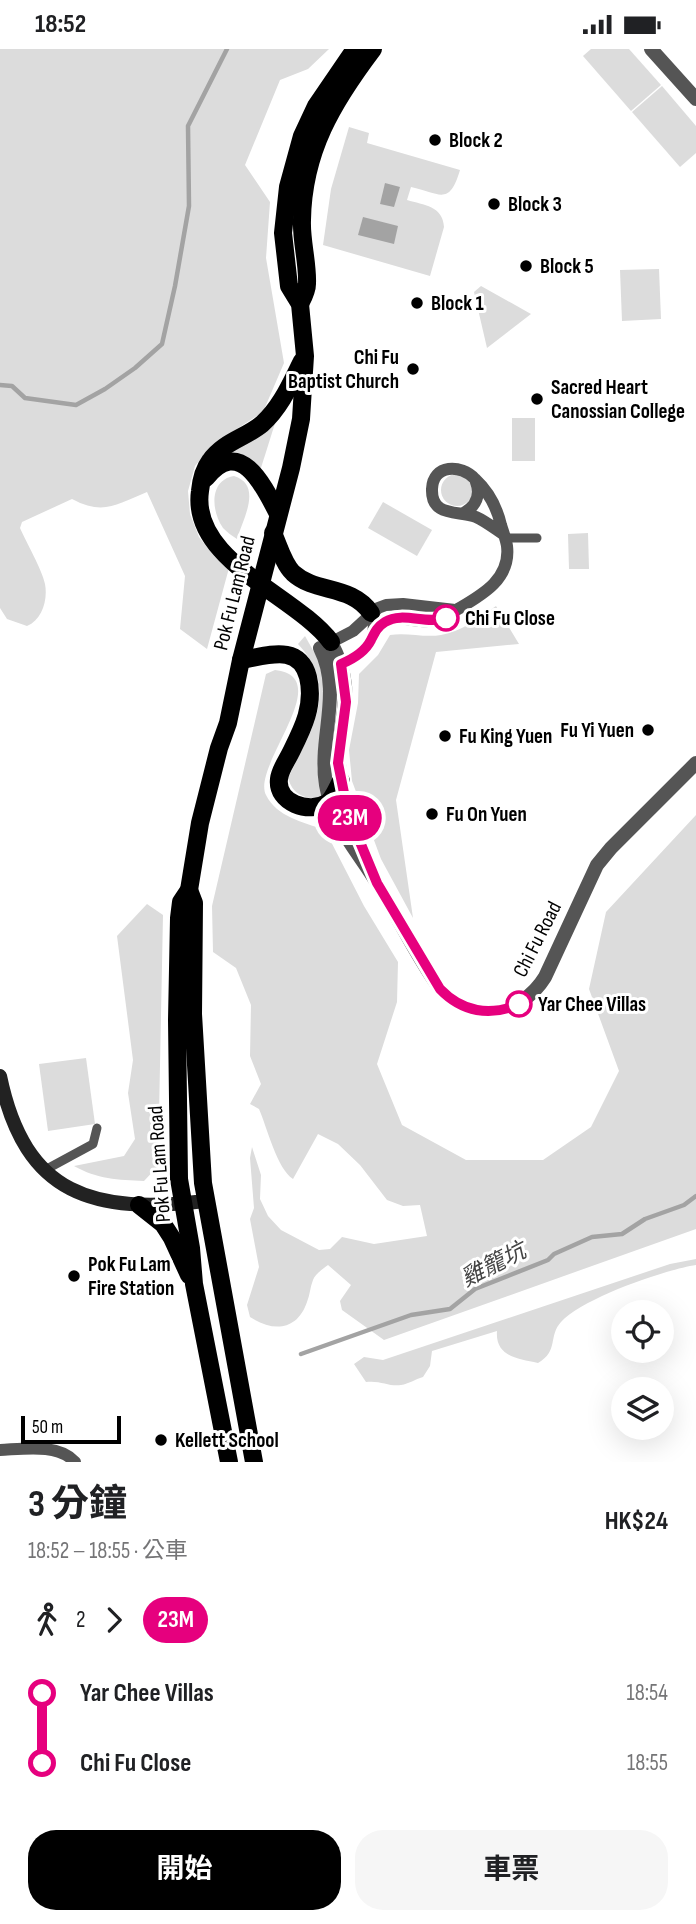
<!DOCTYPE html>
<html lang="zh-TW">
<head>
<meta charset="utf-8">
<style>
	:root { --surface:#fff; --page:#f6f6f6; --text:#202124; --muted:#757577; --accent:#000 }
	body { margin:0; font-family:"Sofia Sans Condensed","Noto Sans TC",sans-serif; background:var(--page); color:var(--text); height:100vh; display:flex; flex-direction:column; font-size:26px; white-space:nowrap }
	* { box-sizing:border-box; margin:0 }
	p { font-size:23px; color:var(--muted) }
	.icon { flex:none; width:38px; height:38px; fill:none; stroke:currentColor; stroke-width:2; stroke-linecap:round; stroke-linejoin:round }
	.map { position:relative; height:1413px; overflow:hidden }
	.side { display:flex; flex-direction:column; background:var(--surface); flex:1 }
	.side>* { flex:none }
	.badge { padding:0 14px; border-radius:23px; font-size:24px; line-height:46px }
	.fabs { position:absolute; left:611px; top:1251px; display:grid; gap:14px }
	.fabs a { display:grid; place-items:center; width:63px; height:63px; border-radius:50%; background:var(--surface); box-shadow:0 7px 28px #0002; font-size:35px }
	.scale { position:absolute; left:21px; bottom:18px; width:100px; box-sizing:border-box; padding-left:7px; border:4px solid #000; border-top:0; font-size:19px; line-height:24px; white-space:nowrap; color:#000; -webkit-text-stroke:5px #fff; paint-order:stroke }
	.map>.badge { position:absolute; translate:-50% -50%; box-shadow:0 0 0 4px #fff }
	.legs { display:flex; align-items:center; gap:10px; height:77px; padding:0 28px; font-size:23px }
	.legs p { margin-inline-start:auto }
	.head { display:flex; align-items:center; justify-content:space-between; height:119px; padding:0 28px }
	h1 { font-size:38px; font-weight:700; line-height:52px }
	.primary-button { display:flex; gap:14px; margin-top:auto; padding:14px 28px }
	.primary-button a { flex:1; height:80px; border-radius:28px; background:var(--accent); color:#fff; font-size:28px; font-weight:700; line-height:80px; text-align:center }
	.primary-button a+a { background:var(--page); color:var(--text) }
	ul { padding:0 28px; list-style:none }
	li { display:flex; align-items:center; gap:24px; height:70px; font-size:26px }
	li i { display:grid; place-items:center; width:10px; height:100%; margin:0 9px; background:currentColor }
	li i::after { content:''; width:18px; height:18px; margin:-9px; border:5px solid; border-radius:50%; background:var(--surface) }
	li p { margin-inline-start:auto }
	li:first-child i { background:linear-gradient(#0000 50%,currentColor 0) }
	li:last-child i { background:linear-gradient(currentColor 50%,#0000 0) }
	.status { display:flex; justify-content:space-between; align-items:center; height:49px; padding:0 35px; background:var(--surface); direction:ltr }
	.status svg { height:19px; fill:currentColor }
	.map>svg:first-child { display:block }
</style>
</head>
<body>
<div class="status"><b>18:52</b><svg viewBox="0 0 49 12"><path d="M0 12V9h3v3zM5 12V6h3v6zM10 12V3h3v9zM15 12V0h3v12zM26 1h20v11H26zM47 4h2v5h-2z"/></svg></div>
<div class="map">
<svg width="696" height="1413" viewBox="0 0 696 1413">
	<rect width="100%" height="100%" fill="#fff"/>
	<g fill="#dcdcdc">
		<path d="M0 0H329L308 20 280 31 245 116 270 153 266 209 284 314 263 363 212 396 195 417 188 442 190 465 199 488 214 507 229 519 207 600 180 580 185 527 147 443C117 455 104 467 72 450L22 473 20 479C26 493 42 520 45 535 48 551 42 571 27 577L7 570 0 559Z"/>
		<polygon points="591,0 629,0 661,36 631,62 583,7"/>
		<polygon points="662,37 696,77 696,104 680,118 632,63"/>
		<path d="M349 78 369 84 367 94 460 121C449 158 440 144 411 138L407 151C424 156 443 157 444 178L430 227 323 196 331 140Z"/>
		<polygon points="659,220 661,270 622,272 620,221"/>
		<polygon points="481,237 531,265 487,299 474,243"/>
		<polygon points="277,368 260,422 217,411"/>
		<rect x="512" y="369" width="23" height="43"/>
		<circle cx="457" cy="441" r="16"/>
		<path d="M234 427C263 436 243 470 237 490 232 487 227 483 223 479 211 462 209 431 234 427Z"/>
		<polygon points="383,453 432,481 417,507 368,479"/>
		<polygon points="588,484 589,520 569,520 568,485"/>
		<path d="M496 557 519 595 436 603 396 751 413 869 381 810 352 732 349 701 358 654 359 625 378 606 390 586C407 583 424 589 441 586 461 583 480 568 496 557Z"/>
		<path d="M305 587 324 621V670L318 701 317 719 325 749C307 751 293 747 288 729 310 683 341 641 298 595Z"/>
		<path d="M275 621C338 628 251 717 266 746 277 768 303 773 325 781L364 857 398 913 397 953 377 1015 402 1076 466 1111H543L591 1078 619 1022 589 940 606 863 696 766V1180L384 1291 342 1261 340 1252 351 1236 328 1216C323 1220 315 1225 313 1231 310 1238 310 1246 307 1253 297 1282 273 1283 250 1268L247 1256 259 1218 250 1170 254 1159 250 1109 252 1098 261 1126 260 1150 268 1167 281 1181 319 1201 330 1200 342 1188 374 1195 427 1187 420 1156 403 1157 387 1151 360 1116 338 1095 318 1085 293 1130C277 1120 267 1078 259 1060L250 1055 261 1035 250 1007 251 956 236 919 213 903 212 857 266 625Z"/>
		<path d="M147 855 163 866 158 1117 144 1132C118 1131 97 1130 74 1117L124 1107 135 1090 128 1044 133 1011 117 887Z"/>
		<polygon points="86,1009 95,1075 48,1082 39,1015"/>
		<path d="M696 1210V1216C664 1221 583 1249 561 1273 548 1287 559 1302 538 1314 517 1310 495 1307 497 1282L432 1302 430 1317 423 1328C415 1330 409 1335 401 1336 390 1338 380 1331 366 1333L354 1315 364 1308 383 1311 670 1215Z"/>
	</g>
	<g fill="#a3a3a3">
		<polygon points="385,134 400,138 394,158 380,155"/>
		<polygon points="363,168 398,177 394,195 358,186"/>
	</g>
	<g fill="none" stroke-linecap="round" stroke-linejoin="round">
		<g stroke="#a3a3a3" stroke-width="4.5">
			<polyline points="0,336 12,337 25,349 76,356 105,340 135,319 162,295 175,237 189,157 188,77 227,0"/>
			<polyline points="301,1305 411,1266 450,1260 475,1240 548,1211 554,1205 592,1188 622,1185 645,1170 684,1156 696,1147"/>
		</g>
		<g stroke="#555" stroke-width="9">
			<polyline points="505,489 537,489"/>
			<polyline points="45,1121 93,1095 97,1079"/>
		</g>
		<g stroke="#555" stroke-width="12">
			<path d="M464 464C476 457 481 446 476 433"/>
			<path d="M374 582C398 558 413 578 440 571 447 569 451 563 458 560 482 546 511 530 507 497 506 490 503 483 501 476 497 459 488 442 475 430 461 415 433 415 432 440 431 469 459 461 476 468 485 472 494 479 503 485"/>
			<polyline points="326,596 353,582 378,559 386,556 403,555 455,561"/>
			<path d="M333 618C353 611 375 599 374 574"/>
			<path d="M0 1401C23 1400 58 1394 75 1413"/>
		</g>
		<g stroke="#555" stroke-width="14">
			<polyline points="651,0 696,50"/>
			<path d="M331 593C359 647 337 663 339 715 340 746 352 777 364 804"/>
			<path d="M320 599C343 644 318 689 326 736 334 781 358 801 380 839 400 872 417 908 440 940 471 974 521 967 545 928L597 816 611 799 696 714"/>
		</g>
		<path stroke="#222" stroke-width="14" d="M0 1027C25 1148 95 1165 206 1152"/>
		<g stroke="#000" stroke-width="18">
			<path d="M300 255C303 249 307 242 307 235 308 214 301 192 302 171 303 102 333 53 373 0"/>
			<path d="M302 312C291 334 281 358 262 375 245 389 223 393 210 412 204 420 201 432 200 442 190 512 296 546 331 593"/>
			<path d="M206 429C240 386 264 437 278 465"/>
			<path d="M273 484C279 497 283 514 293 524 316 545 351 535 371 564"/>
			<path d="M241 611C267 607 299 594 308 628 315 657 302 681 290 705 286 713 280 721 279 730 276 754 309 765 327 754 333 750 337 739 341 732"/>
			<polyline points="189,841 194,854 193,965 203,1134 254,1413"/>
			<polyline points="139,1156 163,1175 172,1189 189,1226"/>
			<polyline points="229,1413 194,1235 191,1199 179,1130 177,971 179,869 181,853 189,841 200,774 219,699 228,674 241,611 291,419 301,370 305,307 300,255 289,237 283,184 288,138 302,87 316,57 355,0"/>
		</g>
	</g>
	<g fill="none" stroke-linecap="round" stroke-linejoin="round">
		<g stroke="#fff" stroke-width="16">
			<path id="line-1" d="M446 569C426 576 403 562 385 573 377 578 375 583 371 591 365 603 353 610 341 615L346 653 338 714 348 764 377 834 440 940C462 963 490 968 519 955"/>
		</g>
		<use href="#line-1" stroke="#e6007e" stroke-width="10"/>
	</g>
	<g fill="#000" stroke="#fff" stroke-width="2.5">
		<circle cx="435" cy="91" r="7"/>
		<circle cx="494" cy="155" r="7"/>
		<circle cx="526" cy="217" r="7"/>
		<circle cx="417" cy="254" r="7"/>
		<circle cx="413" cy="320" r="7"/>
		<circle cx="537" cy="350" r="7"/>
		<circle cx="648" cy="681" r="7"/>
		<circle cx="445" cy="687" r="7"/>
		<circle cx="432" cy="765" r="7"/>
		<circle cx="74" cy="1227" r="7"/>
		<circle cx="161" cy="1391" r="7"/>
	</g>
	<g fill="#fff" stroke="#e6007e" stroke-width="3.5">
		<circle cx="446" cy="569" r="12"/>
		<circle cx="519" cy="955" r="12"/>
	</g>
	<g text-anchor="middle" stroke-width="6" stroke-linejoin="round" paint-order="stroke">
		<g font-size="21" font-weight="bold" fill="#000" stroke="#fff" text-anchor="start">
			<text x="449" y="98">Block 2</text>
			<text x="508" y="162">Block 3</text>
			<text x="540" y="224">Block 5</text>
			<text x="431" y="261">Block 1</text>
			<text x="399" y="315" text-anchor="end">Chi Fu<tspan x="399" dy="24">Baptist Church</tspan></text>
			<text x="551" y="345">Sacred Heart<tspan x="551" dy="24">Canossian College</tspan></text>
			<text x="634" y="688" text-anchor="end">Fu Yi Yuen</text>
			<text x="459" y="694">Fu King Yuen</text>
			<text x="446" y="772">Fu On Yuen</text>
			<text x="88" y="1222">Pok Fu Lam<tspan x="88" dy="24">Fire Station</tspan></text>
			<text x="175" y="1398">Kellett School</text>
		</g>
		<g font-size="21" fill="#000" stroke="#fff">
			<text transform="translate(234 544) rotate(-76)" y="7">Pok Fu Lam Road</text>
			<text transform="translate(537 890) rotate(-63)" y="7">Chi Fu Road</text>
			<text transform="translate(159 1115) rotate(-94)" y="7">Pok Fu Lam Road</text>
		</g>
		<g font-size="21" font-weight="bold" fill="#000" stroke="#fff" text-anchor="start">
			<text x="465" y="576">Chi Fu Close</text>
			<text x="538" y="962">Yar Chee Villas</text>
		</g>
		<g font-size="23" font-style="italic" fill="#444" stroke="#fff">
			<text transform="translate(493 1215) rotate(-27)" y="8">雞籠坑</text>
		</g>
	</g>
</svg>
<div class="fabs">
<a><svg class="icon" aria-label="locate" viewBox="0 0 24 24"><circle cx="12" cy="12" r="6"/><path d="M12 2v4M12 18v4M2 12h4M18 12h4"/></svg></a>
<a><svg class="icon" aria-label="layers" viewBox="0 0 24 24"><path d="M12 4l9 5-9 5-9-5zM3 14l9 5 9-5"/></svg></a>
</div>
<div class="scale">50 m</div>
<b class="badge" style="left:350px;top:769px;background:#e6007e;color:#fff">23M</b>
</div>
<section class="side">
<div class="head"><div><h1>3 分鐘</h1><p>18:52 – 18:55 · 公車</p></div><b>HK$24</b></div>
<div class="legs"><svg class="icon" aria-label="walk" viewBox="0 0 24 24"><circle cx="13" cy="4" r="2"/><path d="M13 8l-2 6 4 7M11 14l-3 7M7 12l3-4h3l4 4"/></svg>2<svg class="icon" aria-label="forward" viewBox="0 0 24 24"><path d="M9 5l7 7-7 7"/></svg><b class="badge" style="background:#e6007e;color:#fff">23M</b></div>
<ul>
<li><i style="color:#e6007e"></i><b>Yar Chee Villas</b><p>18:54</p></li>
<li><i style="color:#e6007e"></i><b>Chi Fu Close</b><p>18:55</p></li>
</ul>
<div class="primary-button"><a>開始</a><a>車票</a></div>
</section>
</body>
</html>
